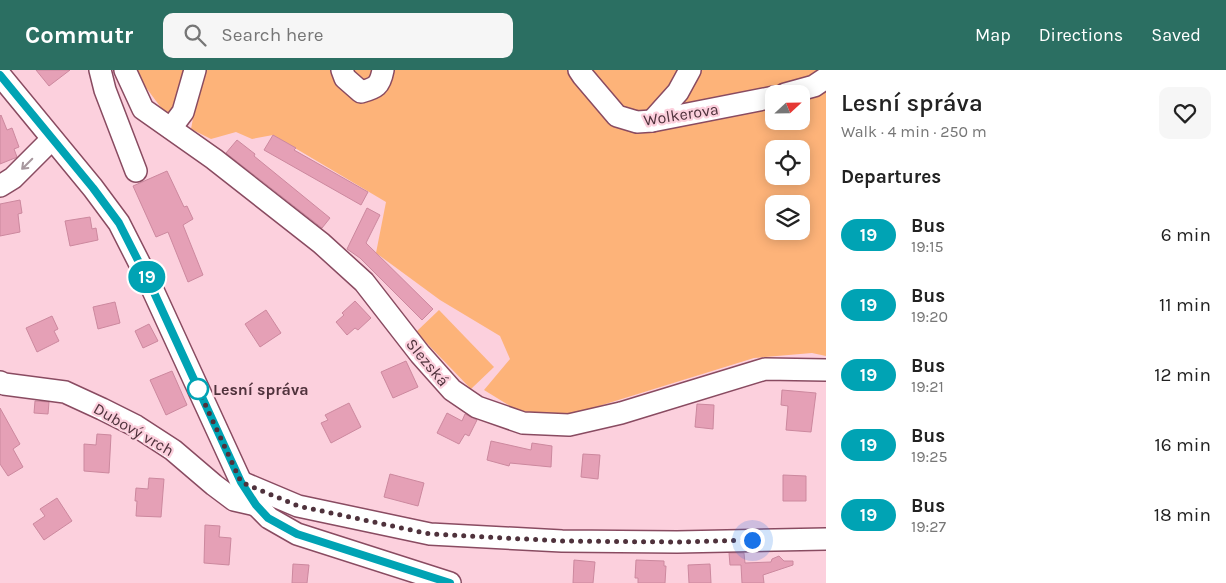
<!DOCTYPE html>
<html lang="en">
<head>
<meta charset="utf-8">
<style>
	:root { --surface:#fff; --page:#f6f6f6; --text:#222; --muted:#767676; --accent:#2b6f62 }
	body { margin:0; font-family:Karla,sans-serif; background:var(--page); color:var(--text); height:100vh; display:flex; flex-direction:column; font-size:19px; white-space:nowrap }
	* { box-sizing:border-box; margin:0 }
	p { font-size:16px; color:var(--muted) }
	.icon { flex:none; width:28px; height:28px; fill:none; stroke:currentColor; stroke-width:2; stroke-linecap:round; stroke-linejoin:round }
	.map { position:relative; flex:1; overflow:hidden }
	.drawer { display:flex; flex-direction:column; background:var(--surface); width:400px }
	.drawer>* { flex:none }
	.badge { padding:0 10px; border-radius:16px; font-size:18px; line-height:32px }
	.needle { width:32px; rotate:68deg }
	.controls { position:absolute; left:765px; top:15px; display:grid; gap:10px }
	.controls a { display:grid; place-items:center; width:45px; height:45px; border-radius:10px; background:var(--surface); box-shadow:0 2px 12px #0003; font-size:25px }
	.you { position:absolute; width:25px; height:25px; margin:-12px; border:4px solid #fff; border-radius:50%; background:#1a73e8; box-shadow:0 0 0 8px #1a73e833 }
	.map>.badge { position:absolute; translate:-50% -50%; box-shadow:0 0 0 2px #fff }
	h2 { padding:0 15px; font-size:19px; line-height:45px }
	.round { display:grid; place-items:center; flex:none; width:52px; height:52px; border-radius:10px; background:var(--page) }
	.head { display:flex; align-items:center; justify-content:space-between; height:85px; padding:0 15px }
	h1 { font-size:24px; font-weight:600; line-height:38px }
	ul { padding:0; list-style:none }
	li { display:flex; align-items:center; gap:15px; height:70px; padding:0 15px }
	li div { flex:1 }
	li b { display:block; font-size:19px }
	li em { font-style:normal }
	li .badge { min-width:55px; font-weight:700; text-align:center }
	header { display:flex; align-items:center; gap:30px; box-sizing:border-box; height:70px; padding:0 25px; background:var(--accent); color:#fff }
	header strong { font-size:24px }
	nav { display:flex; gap:28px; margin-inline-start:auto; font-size:18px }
	.search { width:350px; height:45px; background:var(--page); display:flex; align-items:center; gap:12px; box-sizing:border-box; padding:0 18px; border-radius:10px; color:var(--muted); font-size:19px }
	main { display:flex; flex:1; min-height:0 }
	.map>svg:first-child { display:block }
</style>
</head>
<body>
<header>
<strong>Commutr</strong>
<div class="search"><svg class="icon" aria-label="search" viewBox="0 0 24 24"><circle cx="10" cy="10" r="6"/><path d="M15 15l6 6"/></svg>Search here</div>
<nav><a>Map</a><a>Directions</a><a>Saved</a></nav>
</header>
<main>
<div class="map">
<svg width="826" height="513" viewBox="0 0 826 513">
	<rect width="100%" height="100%" fill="#fcd0dd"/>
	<g fill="#fdb379" fill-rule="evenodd">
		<polygon points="133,0 186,0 172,44 162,39"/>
		<path d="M202 0H826V286L812 283 754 288 570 345 518 341 484 320 510 289 500 266 440 230 376 183 386 132 273 65 252 69 236 62 211 69 191 59ZM774 24H801V51H774ZM774 79H801V106H774ZM774 134H801V161H774Z"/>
		<polygon points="439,240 494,297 471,319 416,262"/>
	</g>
	<g fill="#e5a0b6" stroke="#cc889e">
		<polygon points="36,0 70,0 49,16"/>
		<polygon points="1,45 7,60 12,58 19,77 14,79 17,87 15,88 0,94 0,46"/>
		<polygon points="273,65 296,78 294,80 368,122 361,135 264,80"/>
		<polygon points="237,70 255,84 254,86 330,148 322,158 226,83"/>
		<polygon points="167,101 184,137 187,136 193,149 183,155 203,205 188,212 168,162 156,167 133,116"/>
		<polygon points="20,130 22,143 18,144 20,162 0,166 0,134"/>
		<polygon points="367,138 380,145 366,173 433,239 422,250 360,188 347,179"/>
		<polygon points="90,147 92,159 96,158 98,170 70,176 65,151"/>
		<polygon points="355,231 371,248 358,260 355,258 347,265 336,252 344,245 342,243"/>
		<polygon points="115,232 120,253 98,259 93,237"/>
		<polygon points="266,240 281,263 260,277 245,254"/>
		<polygon points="52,246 58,259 54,261 59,271 37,282 26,258"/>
		<polygon points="149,254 158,271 143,278 135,261"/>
		<polygon points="406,291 418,317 393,328 381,302"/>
		<polygon points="172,301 187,335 166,345 150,310"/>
		<polygon points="782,320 816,323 811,362 786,360 788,336 781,335"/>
		<polygon points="35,331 49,332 48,344 34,343"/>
		<polygon points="349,333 361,357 331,373 321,353 328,350 325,345"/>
		<polygon points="697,334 714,335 713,359 695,357"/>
		<polygon points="0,338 20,374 13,379 23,397 8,406 0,394"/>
		<polygon points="447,343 462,351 465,344 477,350 469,366 465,364 459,374 437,363"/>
		<polygon points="97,364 111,365 109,403 84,401 84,374 96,375"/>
		<polygon points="491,371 531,380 532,373 552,376 551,397 510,393 509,396 487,390"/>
		<polygon points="583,384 600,385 598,409 581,407"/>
		<polygon points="390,404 424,413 418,436 384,427"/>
		<polygon points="783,405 806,406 806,431 783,431"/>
		<polygon points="149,408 164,409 161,447 136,446 137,431 135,431 136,418 148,419"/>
		<polygon points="57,428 72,451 44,470 33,454 45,446 40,439"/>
		<polygon points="205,455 220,456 219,467 231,468 229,495 204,493"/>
		<polygon points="729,483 744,483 745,493 771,492 772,489 779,486 784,491 793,491 793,495 763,505 764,513 742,513 741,495 730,495"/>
		<polygon points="574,490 595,492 593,513 573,513"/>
		<polygon points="636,490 664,491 664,496 666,496 665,513 638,513 638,508 635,508"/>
		<polygon points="293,494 309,495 307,513 292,513"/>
		<polygon points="710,494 711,513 689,513 688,495"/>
	</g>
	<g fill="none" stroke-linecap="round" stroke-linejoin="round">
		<g stroke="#894b61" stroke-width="24">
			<g id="minor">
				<polyline points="100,0 105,20 136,101"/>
				<polyline points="125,0 143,39 214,89 321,173 364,212 420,284 452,320 477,337 523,353 569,355 621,343 765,299 826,300"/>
				<path d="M342 0 345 8 361 22C376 18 380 16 383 0"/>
				<polyline points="579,0 583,6 617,46 637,52 652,51 774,27"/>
				<polyline points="0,5 93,118 119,153 151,216 241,412 256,435 269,448 297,464 450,513"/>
				<polyline points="785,24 814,16 826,8"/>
				<polyline points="652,51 678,22 690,0"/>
				<polyline points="171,58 183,42 195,0"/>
				<polyline points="0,116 13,108 52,69"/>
				<polyline points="0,312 4,314 65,322 102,339 136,356 173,380 214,415 234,430 256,435"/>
				<polyline points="241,412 298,436 430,464 562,471 677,472 826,469"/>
			</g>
		</g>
		<use href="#minor" stroke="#fff" stroke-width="21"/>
	</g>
	<defs><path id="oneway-shaft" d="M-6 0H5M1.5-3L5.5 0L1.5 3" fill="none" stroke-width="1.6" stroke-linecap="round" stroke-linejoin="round" transform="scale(1.25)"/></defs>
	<use stroke="#a7989e" href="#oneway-shaft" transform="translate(27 94) rotate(135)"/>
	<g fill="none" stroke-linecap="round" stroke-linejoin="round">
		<g stroke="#fff" stroke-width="11">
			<polyline id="line" points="0,5 93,118 119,153 151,216 241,412 256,435 268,448 297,464 450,513"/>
		</g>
		<use href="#line" stroke="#00a3b4" stroke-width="8"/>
		<polyline stroke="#4f323c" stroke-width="5" stroke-dasharray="0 9" points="198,319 241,412 298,436 430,464 562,471 677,472 752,470"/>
	</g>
	<circle fill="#fff" stroke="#00a3b4" stroke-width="2.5" cx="198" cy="319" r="10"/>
	<g text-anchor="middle" stroke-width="4.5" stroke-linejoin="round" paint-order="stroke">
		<g font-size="16" fill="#4f323c" stroke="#fcd0dd">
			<text transform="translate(681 44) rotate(-9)" y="6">Wolkerova</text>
			<text transform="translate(428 292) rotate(50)" y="6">Slezská</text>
			<text transform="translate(134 359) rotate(30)" y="6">Dubový vrch</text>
		</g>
		<g font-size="16" font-weight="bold" fill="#4f323c" stroke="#fcd0dd" text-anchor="start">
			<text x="213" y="325">Lesní správa</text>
		</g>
	</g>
</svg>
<div class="controls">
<a><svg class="needle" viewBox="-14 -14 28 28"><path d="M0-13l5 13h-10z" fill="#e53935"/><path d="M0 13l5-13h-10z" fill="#767676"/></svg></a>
<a><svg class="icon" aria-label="locate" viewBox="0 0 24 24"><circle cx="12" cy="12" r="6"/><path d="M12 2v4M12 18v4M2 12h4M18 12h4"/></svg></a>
<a><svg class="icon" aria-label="layers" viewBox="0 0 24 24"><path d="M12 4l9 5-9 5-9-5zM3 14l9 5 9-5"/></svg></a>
</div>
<div class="you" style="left:752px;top:470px"></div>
<b class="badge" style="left:147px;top:207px;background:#00a3b4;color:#fff">19</b>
</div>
<section class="drawer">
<div class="head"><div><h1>Lesní správa</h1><p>Walk · 4 min · 250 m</p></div><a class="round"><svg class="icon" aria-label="heart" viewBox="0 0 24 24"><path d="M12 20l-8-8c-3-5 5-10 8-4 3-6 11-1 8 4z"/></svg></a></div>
<h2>Departures</h2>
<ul>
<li><span class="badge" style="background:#00a3b4;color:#fff">19</span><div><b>Bus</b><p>19:15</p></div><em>6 min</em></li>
<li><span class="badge" style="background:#00a3b4;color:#fff">19</span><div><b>Bus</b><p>19:20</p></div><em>11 min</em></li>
<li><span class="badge" style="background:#00a3b4;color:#fff">19</span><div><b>Bus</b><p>19:21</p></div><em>12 min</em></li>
<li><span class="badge" style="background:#00a3b4;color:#fff">19</span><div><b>Bus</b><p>19:25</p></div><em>16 min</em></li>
<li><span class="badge" style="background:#00a3b4;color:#fff">19</span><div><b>Bus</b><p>19:27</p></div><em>18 min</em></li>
</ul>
</section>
</main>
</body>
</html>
